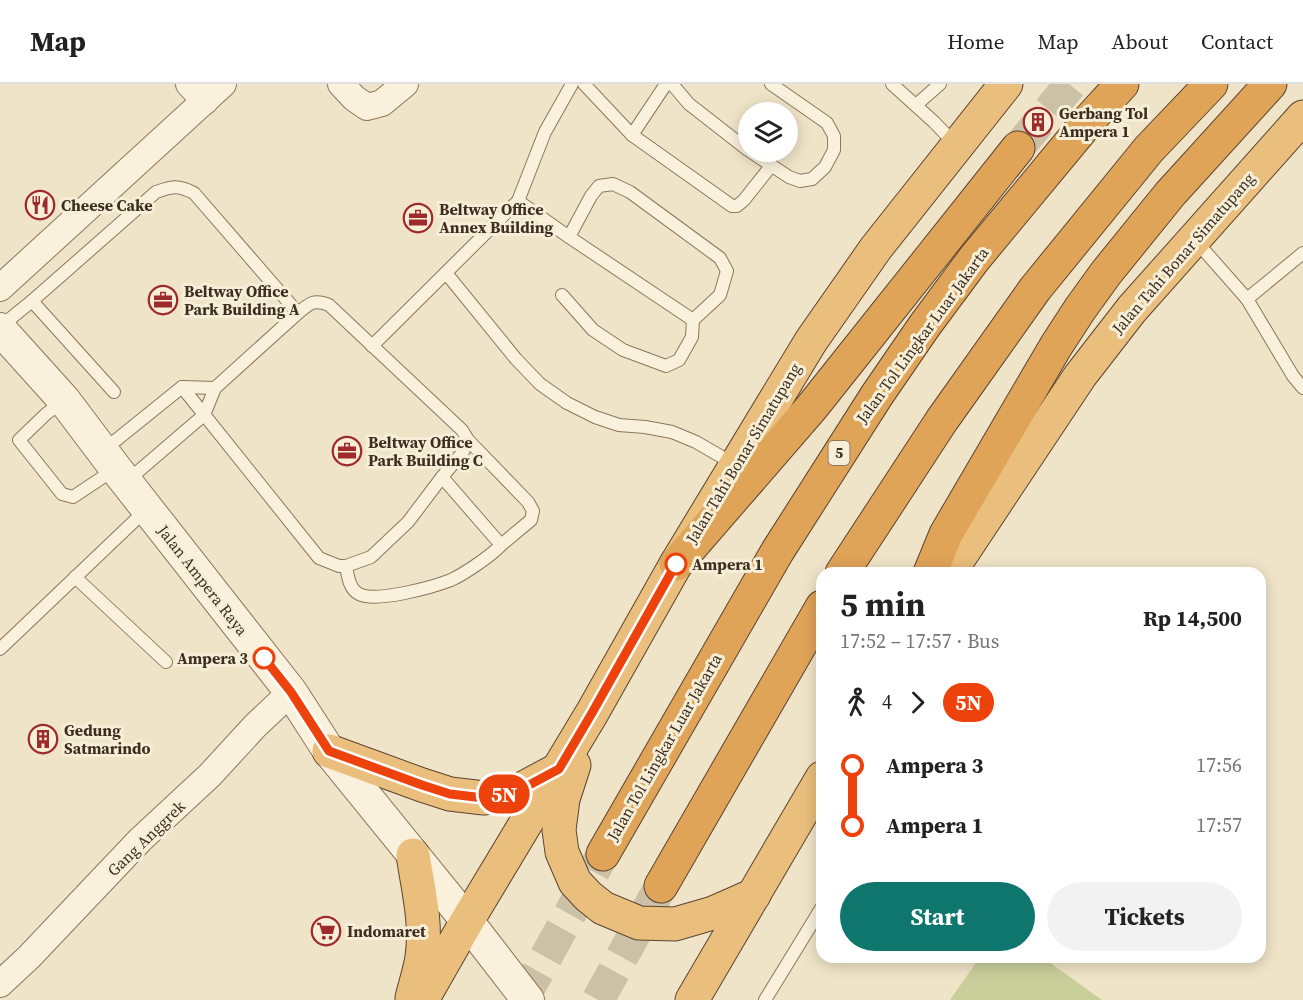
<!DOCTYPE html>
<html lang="en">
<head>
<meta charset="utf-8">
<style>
	:root { --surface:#fff; --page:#f2f2f2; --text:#222; --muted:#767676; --line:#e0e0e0; --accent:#0f766e }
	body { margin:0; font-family:"Source Serif 4",serif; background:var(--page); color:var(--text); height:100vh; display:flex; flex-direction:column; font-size:22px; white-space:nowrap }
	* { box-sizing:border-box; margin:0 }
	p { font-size:20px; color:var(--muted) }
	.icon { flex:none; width:33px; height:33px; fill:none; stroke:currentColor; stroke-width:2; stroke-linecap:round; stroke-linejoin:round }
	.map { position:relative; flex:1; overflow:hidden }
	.drawer { position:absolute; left:816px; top:483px; width:450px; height:396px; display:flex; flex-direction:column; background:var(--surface); border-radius:18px; box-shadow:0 3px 15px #0003 }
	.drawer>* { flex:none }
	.badge { padding:0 12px; border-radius:20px; font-size:21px; line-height:39px }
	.buttons { position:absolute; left:738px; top:18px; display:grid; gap:12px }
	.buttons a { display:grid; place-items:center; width:60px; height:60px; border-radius:50%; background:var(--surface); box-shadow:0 3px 15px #0003; font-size:30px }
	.map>.badge { position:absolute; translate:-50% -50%; box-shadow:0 0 0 3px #fff }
	.legs { display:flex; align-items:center; gap:9px; height:66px; padding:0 24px; font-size:20px }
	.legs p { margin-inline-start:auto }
	.headline { display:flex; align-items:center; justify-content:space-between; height:102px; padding:0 24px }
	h1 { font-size:33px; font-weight:700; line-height:45px }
	.cta { display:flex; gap:12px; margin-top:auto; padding:12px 24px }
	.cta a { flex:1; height:69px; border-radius:36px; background:var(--accent); color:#fff; font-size:24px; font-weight:700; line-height:69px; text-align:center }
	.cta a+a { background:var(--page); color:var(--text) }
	ul { padding:0 24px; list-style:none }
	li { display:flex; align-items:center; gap:21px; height:60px; font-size:22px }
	li i { display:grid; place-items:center; width:9px; height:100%; margin:0 8px; background:currentColor }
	li i::after { content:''; width:15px; height:15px; margin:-8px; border:4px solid; border-radius:50%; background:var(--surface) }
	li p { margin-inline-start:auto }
	li:first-child i { background:linear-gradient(#0000 50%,currentColor 0) }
	li:last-child i { background:linear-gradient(currentColor 50%,#0000 0) }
	header { display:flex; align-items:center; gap:36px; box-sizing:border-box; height:84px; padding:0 30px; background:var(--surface); border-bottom:2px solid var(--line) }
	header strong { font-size:28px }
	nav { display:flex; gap:33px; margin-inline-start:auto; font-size:21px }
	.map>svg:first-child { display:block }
</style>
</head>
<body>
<header>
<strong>Map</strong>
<nav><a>Home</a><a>Map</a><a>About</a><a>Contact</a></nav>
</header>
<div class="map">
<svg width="1303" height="916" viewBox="0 0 1303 916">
	<rect width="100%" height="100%" fill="#f0e4c8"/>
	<polygon fill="#c9cf9b" points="980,873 1042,873 1102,916 950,916"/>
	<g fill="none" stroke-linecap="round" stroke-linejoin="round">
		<g stroke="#ccc0a6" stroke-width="33" stroke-dasharray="33 16" stroke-linecap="butt">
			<polyline points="1018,64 1071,0"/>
			<polyline points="522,916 603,770"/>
			<polyline points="598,916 661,802"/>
		</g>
		<g stroke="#8d765c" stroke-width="14">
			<g id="service">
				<polyline points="584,0 632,51 732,122 737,122 744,116 771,82"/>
				<polyline points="672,0 689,20 748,66"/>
				<polyline points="892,0 934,38 956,61"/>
				<polyline points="916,21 940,0"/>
				<polyline points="632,51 666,0"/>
				<polyline points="751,68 789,93 800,97 812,95 825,83 834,66 834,52 827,39 771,0"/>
				<polyline points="518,117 569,153 693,236"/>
				<polyline points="1195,156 1247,215 1293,292 1303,304"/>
				<polyline points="446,189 516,275 540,300 567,319 595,333 619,341 645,343 672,348 696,358 734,380"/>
				<polyline points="562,211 593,246 623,266 666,282 679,276 692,253 693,236 720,211 727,187 720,174 630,108 613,100 599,102 591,112 569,153"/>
				<polyline points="1247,215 1303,169"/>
				<polyline points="32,217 114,308"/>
				<path d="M0 243 32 217 156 108C173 102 178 101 194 109L298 229"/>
				<polyline points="372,262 518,117 545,48 572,0"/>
				<polyline points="182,303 319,474 339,482 346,482 371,473 408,438 442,393"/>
				<polyline points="63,317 46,330 19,356 62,410 73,413 115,385"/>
				<polyline points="468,356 528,418 533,427 531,436 501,461"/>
				<polyline points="104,367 115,357 182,303 215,304"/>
				<path d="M127 397 204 331 215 304 298 229C310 219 314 215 329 221L462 346 468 356 463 368 442 393 501 461C491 472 464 490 451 496 433 503 376 519 359 510 349 505 348 492 346 482"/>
				<polyline points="75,493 166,578"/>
				<polyline points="0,565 147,425"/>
				<polyline points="765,916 822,823"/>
			</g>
		</g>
		<g stroke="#8d765c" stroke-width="28">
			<g id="minor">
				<polyline points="189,0 205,17"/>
				<polyline points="341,0 354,14 367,23 382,19 405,0"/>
				<polyline points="0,204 223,0"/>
				<polyline points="0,900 29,873 140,756 210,691 255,642 291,608"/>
			</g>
		</g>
		<g stroke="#8d765c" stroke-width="34">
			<polyline id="tertiary" points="0,245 64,316 116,385 291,608 329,667 467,837 528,916"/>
		</g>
		<g stroke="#5b4430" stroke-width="35">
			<g id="trunk">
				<polyline points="949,489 1080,292 1132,225 1303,33"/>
				<polyline points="329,667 422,701 450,710 484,714 516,708 559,685"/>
				<polyline points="574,681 563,715 559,746 562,768 575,798 588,812 603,824 639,839 675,840 713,829 754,811"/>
				<path d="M412 914C415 901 420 887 422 873 427 839 418 804 413 771"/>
				<polyline points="422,916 467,837 592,629 676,480 811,257 876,164 1006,0"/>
				<polyline points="692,916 822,694"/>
			</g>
		</g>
		<g stroke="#5b4430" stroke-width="35">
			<g id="motorway">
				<polyline points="676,480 812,323 1018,64"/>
				<polyline points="842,489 942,336 1035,205 1149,65 1211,0"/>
				<polyline points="930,489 946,450 1056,262 1080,225 1106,189 1170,110 1270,0"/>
				<polyline points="603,770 777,468 877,311 925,241 974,175 1090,35 1122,0"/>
				<polyline points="661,802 822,523"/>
			</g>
		</g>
		<use href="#service" stroke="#faf1dc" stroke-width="12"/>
		<use href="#minor" stroke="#faf1dc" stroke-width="26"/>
		<use href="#tertiary" stroke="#faf1dc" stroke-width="32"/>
		<use href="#trunk" stroke="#eabe7c" stroke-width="33"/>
		<use href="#motorway" stroke="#e0a458" stroke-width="33"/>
	</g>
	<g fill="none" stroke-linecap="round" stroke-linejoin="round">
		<g stroke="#fff" stroke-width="14">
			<polyline id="line-1" points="264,574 291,608 329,667 422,701 450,710 484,714 516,708 559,685 592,629 676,480"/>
		</g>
		<use href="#line-1" stroke="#ee420d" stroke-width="9"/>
	</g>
	<defs>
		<g id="building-ring" transform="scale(1.5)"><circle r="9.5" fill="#f7eed8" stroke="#9e2a2b" stroke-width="1.5"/><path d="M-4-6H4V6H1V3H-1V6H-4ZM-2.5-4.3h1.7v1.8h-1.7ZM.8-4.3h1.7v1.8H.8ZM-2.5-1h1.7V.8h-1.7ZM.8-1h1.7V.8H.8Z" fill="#9e2a2b"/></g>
		<g id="restaurant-ring" transform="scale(1.5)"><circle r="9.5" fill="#f7eed8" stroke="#9e2a2b" stroke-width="1.5"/><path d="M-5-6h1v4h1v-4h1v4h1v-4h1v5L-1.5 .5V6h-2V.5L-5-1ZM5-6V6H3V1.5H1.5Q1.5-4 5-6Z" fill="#9e2a2b"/></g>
		<g id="office-ring" transform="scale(1.5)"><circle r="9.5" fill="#f7eed8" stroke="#9e2a2b" stroke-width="1.5"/><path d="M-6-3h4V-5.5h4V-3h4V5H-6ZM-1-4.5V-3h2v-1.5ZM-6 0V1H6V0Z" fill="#9e2a2b"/></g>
		<g id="supermarket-ring" transform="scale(1.5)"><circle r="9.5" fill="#f7eed8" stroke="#9e2a2b" stroke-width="1.5"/><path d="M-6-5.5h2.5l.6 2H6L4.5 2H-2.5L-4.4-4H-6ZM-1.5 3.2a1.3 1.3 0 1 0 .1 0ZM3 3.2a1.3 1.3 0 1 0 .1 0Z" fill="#9e2a2b"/></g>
	</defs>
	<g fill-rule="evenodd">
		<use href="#building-ring" x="1038" y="38"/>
		<use href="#restaurant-ring" x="40" y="121"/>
		<use href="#office-ring" x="418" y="134"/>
		<use href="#office-ring" x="163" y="216"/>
		<use href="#office-ring" x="347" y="367"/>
		<use href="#building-ring" x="43" y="655"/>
		<use href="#supermarket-ring" x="326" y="847"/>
	</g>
	<g fill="#fff" stroke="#ee420d" stroke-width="3">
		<circle cx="676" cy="480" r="10"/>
		<circle cx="264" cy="574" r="10"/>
	</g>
	<g text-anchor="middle" stroke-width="6" stroke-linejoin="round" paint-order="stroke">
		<rect fill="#f7eed8" stroke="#756857" stroke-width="1.5" x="828.5" y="357" width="21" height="24" rx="4.5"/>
		<g font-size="15" font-weight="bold" fill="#3d2e20">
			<text x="839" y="374">5</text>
		</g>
		<g font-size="16" font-weight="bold" fill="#3d2e20" stroke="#f7eed8" text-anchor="start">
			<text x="1059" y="35">Gerbang Tol<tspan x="1059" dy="18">Ampera 1</tspan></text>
			<text x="61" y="127">Cheese Cake</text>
			<text x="439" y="131">Beltway Office<tspan x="439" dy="18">Annex Building</tspan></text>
			<text x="184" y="213">Beltway Office<tspan x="184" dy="18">Park Building A</tspan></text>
			<text x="368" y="364">Beltway Office<tspan x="368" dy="18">Park Building C</tspan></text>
			<text x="64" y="652">Gedung<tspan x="64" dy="18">Satmarindo</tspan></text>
			<text x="347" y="853">Indomaret</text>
		</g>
		<g font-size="16" fill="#3d2e20" stroke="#f7eed8">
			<text transform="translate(1183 169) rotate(-49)" y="6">Jalan Tahi Bonar Simatupang</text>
			<text transform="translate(922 251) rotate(-54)" y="6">Jalan Tol Lingkar Luar Jakarta</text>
			<text transform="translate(743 369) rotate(-59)" y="6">Jalan Tahi Bonar Simatupang</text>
			<text transform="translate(203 496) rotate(52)" y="6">Jalan Ampera Raya</text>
			<text transform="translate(664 663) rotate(-60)" y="6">Jalan Tol Lingkar Luar Jakarta</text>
			<text transform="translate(146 754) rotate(-44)" y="6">Gang Anggrek</text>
		</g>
		<g font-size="16" font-weight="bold" fill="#3d2e20" stroke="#f7eed8" text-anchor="start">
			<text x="692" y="486">Ampera 1</text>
			<text x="248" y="580" text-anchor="end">Ampera 3</text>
		</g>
	</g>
</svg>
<div class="buttons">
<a><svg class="icon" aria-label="layers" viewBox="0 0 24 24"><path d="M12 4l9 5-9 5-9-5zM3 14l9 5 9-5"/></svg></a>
</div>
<b class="badge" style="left:504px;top:710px;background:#ee420d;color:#fff">5N</b>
<section class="drawer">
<div class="headline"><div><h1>5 min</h1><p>17:52 – 17:57 · Bus</p></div><b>Rp 14,500</b></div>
<div class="legs"><svg class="icon" aria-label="walk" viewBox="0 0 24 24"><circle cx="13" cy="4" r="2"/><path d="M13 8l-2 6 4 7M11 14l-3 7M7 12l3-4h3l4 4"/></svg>4<svg class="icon" aria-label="forward" viewBox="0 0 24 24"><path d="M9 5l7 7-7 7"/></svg><b class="badge" style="background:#ee420d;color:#fff">5N</b></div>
<ul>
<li><i style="color:#ee420d"></i><b>Ampera 3</b><p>17:56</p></li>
<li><i style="color:#ee420d"></i><b>Ampera 1</b><p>17:57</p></li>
</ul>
<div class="cta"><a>Start</a><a>Tickets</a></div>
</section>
</div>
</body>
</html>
